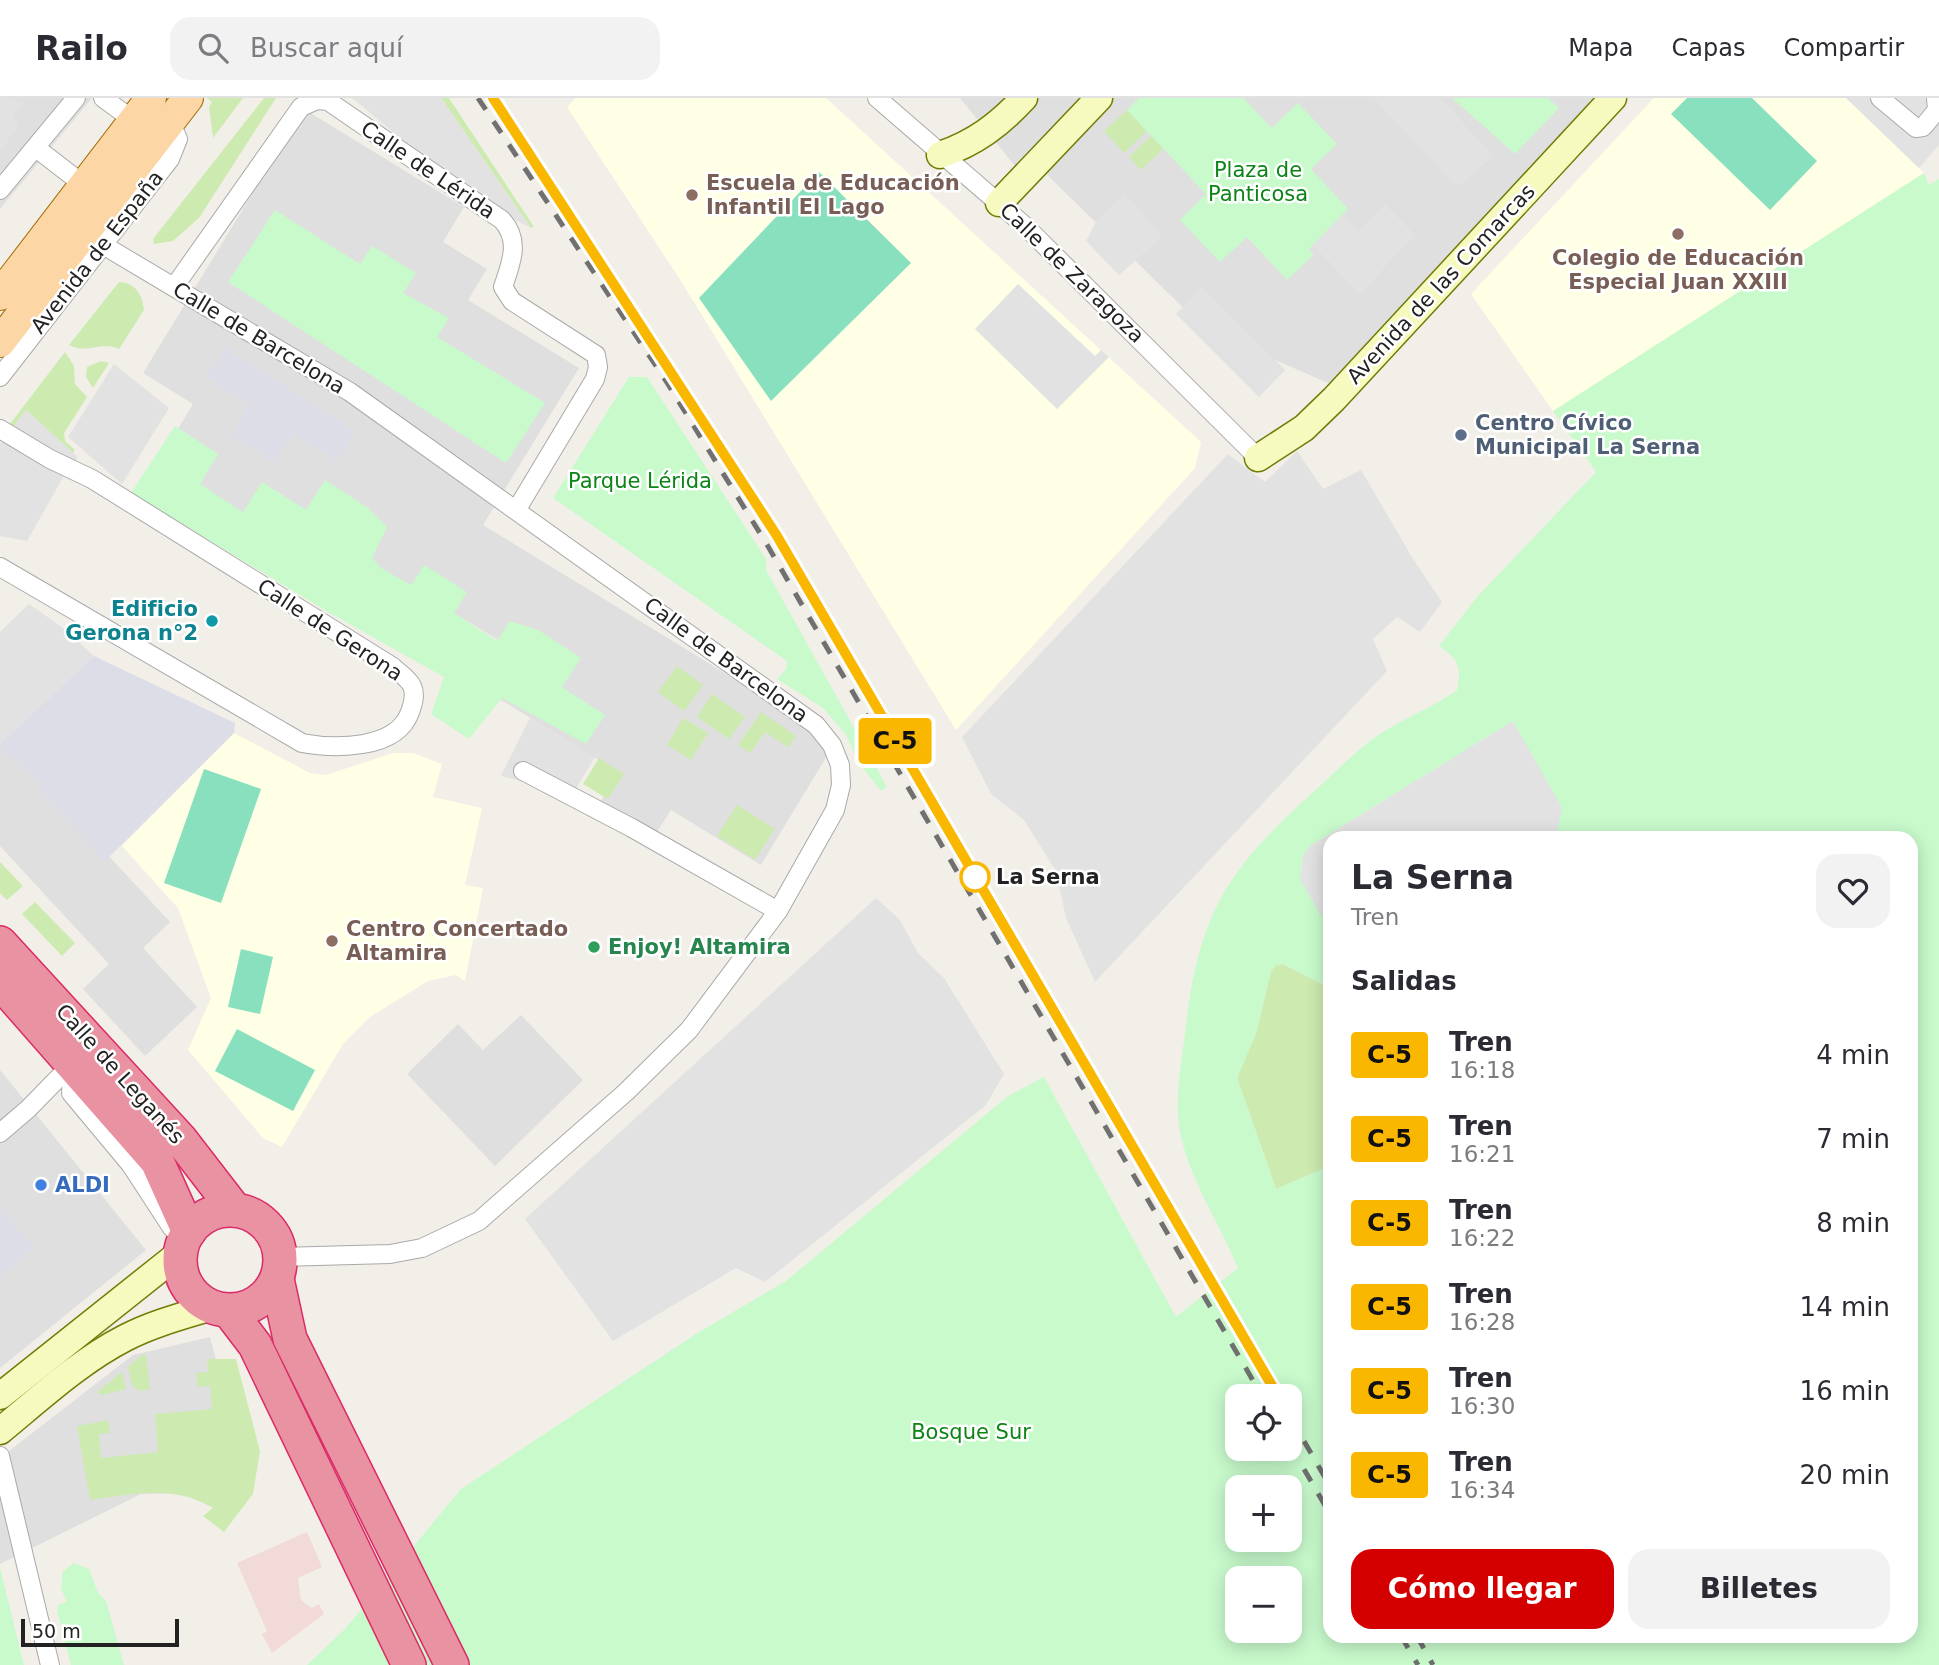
<!DOCTYPE html>
<html lang="es">
<head>
<meta charset="utf-8">
<style>
	:root { --surface:#fff; --page:#f2f2f3; --text:#2b2b33; --muted:#7c7c81; --line:#e1e1e2; --accent:#d40000 }
	body { margin:0; font-family:"DejaVu Sans",sans-serif; background:var(--page); color:var(--text); height:100vh; display:flex; flex-direction:column; font-size:26px; white-space:nowrap }
	* { box-sizing:border-box; margin:0 }
	p { font-size:23px; color:var(--muted) }
	.icon { flex:none; width:38px; height:38px; fill:none; stroke:currentColor; stroke-width:2; stroke-linecap:round; stroke-linejoin:round }
	.map { position:relative; flex:1; overflow:hidden }
	.side { position:absolute; left:1323px; top:733px; width:595px; height:812px; display:flex; flex-direction:column; background:var(--surface); border-radius:21px; box-shadow:0 4px 18px #0003 }
	.side>* { flex:none }
	.badge { padding:0 14px; border-radius:5px; font-size:24px; line-height:46px }
	.buttons { position:absolute; left:1225px; top:1286px; display:grid; gap:14px }
	.buttons a { display:grid; place-items:center; width:77px; height:77px; border-radius:14px; background:var(--surface); box-shadow:0 4px 18px #0003; font-size:35px }
	.scale { position:absolute; left:21px; bottom:18px; width:158px; box-sizing:border-box; padding-left:7px; border:4px solid #222; border-top:0; font-size:19px; line-height:24px; white-space:nowrap; color:#222; -webkit-text-stroke:5px #fff; paint-order:stroke }
	.map>.badge { position:absolute; translate:-50% -50%; box-shadow:0 0 0 4px #fff }
	h2 { padding:0 28px; font-size:26px; line-height:63px }
	.round { display:grid; place-items:center; flex:none; width:74px; height:74px; border-radius:21px; background:var(--page) }
	.summary { display:flex; align-items:center; justify-content:space-between; height:119px; padding:0 28px }
	h1 { font-size:33px; font-weight:800; line-height:52px }
	.action { display:flex; gap:14px; margin-top:auto; padding:14px 28px }
	.action a { flex:1; height:80px; border-radius:21px; background:var(--accent); color:#fff; font-size:28px; font-weight:800; line-height:80px; text-align:center }
	.action a+a { background:var(--page); color:var(--text) }
	ul { padding:0; list-style:none }
	li { display:flex; align-items:center; gap:21px; height:84px; padding:0 28px }
	li div { flex:1 }
	li b { display:block; font-size:26px }
	li em { font-style:normal }
	li .badge { min-width:77px; font-weight:700; text-align:center }
	header { display:flex; align-items:center; gap:42px; box-sizing:border-box; height:98px; padding:0 35px; background:var(--surface); border-bottom:2px solid var(--line) }
	header strong { font-size:33px }
	nav { display:flex; gap:38px; margin-inline-start:auto; font-size:24px }
	.search { width:490px; height:63px; background:var(--page); display:flex; align-items:center; gap:18px; box-sizing:border-box; padding:0 24px; border-radius:21px; color:var(--muted); font-size:26px }
	.map>svg:first-child { display:block }
</style>
</head>
<body>
<header>
<strong>Railo</strong>
<div class="search"><svg class="icon" aria-label="search" viewBox="0 0 24 24"><circle cx="10" cy="10" r="6"/><path d="M15 15l6 6"/></svg>Buscar aquí</div>
<nav><a>Mapa</a><a>Capas</a><a>Compartir</a></nav>
</header>
<div class="map">
<svg width="1939" height="1567" viewBox="0 0 1939 1567">
	<rect width="100%" height="100%" fill="#f2efe9"/>
	<g fill="#e0dfdf">
		<polygon points="0,0 92,0 0,111"/>
		<polygon points="960,0 1625,0 1335,288 1206,232 1038,68 1023,78"/>
		<polygon points="304,11 464,109 443,144 487,171 468,202 579,270 483,427 836,643 761,767 671,712 655,737 600,704 618,674 493,597 518,554 262,398 242,429 152,374 193,306 143,275"/>
		<polygon points="3,644 170,824 143,850 197,909 145,958 83,891 109,866 0,748 0,647"/>
		<polygon points="521,917 583,982 495,1068 407,976 458,926 483,952"/>
		<polygon points="0,972 146,1152 0,1270"/>
		<polygon points="210,1239 234,1331 213,1395 141,1396 0,1466 0,1360 133,1257"/>
	</g>
	<polygon fill="#f2dad9" points="307,1434 322,1469 298,1480 301,1502 311,1510 319,1506 324,1516 272,1555 262,1536 267,1533 237,1465"/>
	<g fill="#ffffe5">
		<polygon points="576,0 826,0 1201,344 1195,370 956,632 681,183 567,9"/>
		<polygon points="1654,0 1846,0 1924,75 1553,313 1471,196"/>
		<polygon points="234,635 310,675 326,677 393,655 413,655 442,666 433,699 482,710 465,787 483,790 465,883 456,877 428,883 370,919 343,946 282,1049 263,1040 188,952 211,900 178,810 122,748"/>
	</g>
	<g fill="#cdebb0">
		<polygon points="207,0 243,0 213,40 209,9 212,4"/>
		<polygon points="264,0 276,0 199,120 173,143 154,146 153,141"/>
		<polygon points="441,0 449,0 534,129 531,130"/>
		<polygon points="1127,12 1147,33 1124,55 1104,33"/>
		<polygon points="1151,38 1163,51 1141,72 1129,59"/>
		<path d="M119 184C136 185 142 196 144 212L119 251C101 242 88 257 69 247Z"/>
		<polygon points="65,254 74,268 75,286 87,299 64,335 65,343 75,352 73,355 26,312 14,329 10,326"/>
		<polygon points="101,263 109,265 93,290 86,279 87,269"/>
		<polygon points="677,568 703,587 684,613 658,594"/>
		<polygon points="712,596 745,619 729,641 697,619"/>
		<polygon points="761,614 796,638 788,649 765,634 750,655 738,647"/>
		<polygon points="683,620 708,635 691,662 667,647"/>
		<polygon points="599,660 624,676 608,701 583,686"/>
		<polygon points="737,707 775,731 755,762 717,738"/>
		<polygon points="0,764 23,788 7,802 0,795"/>
		<polygon points="35,804 75,845 62,858 22,816"/>
		<polygon points="1283,866 1330,890 1330,1068 1276,1091 1237,980 1256,935 1271,873 1276,867"/>
		<polygon points="142,1257 146,1257 150,1291 139,1293 132,1287 128,1269"/>
		<path d="M207 1261H236L260 1353 253 1396 224 1434 203 1418 213 1410C172 1386 135 1396 90 1402L77 1328 108 1322 110 1335 99 1336 101 1360 158 1354 155 1316 212 1311 210 1288 198 1289 196 1275 208 1274Z"/>
		<polygon points="122,1274 126,1291 101,1297 97,1294"/>
	</g>
	<g fill="#c8facc" fill-rule="evenodd">
		<polygon points="1139,0 1243,0 1272,30 1298,5 1337,46 1311,71 1348,111 1309,151 1313,157 1287,182 1247,139 1220,164 1180,122 1206,96 1127,12"/>
		<polygon points="1452,0 1548,0 1559,10 1515,56"/>
		<path d="M1924 75 1929 87 1939 81V1567H307L345 1531 461 1391 699 1234 786 1183 1008 998 1044 979 1176 1219 1238 1170C1220 1126 1192 1086 1181 1039 1173 1004 1182 963 1186 927 1200 809 1232 767 1319 689 1341 669 1362 646 1388 631 1411 617 1435 608 1457 592 1462 569 1458 560 1439 548L1477 499 1596 374 1553 313ZM1513 623 1557 733 1552 740H1911V1538H1330V1068L1276 1091 1237 980 1256 935 1271 873 1276 867 1283 866 1330 890C1330 873 1335 846 1329 830 1316 800 1286 781 1310 748ZM1237 1298H1290V1351H1237ZM1237 1390H1290V1442H1237ZM1237 1480H1290V1533H1237Z"/>
		<polygon points="275,112 360,166 372,148 416,175 403,195 449,220 437,239 545,305 506,365 228,184"/>
		<polygon points="629,279 647,279 766,461 766,472 887,689 881,693 859,665 846,637 823,610 777,581 786,571 787,563 553,400"/>
		<polygon points="175,328 218,356 200,386 243,414 262,384 306,412 325,382 368,410 387,429 372,460 381,470 411,487 424,467 467,494 454,515 497,543 510,523 538,532 581,560 562,589 605,617 586,646 502,600 469,641 431,616 444,579 328,514 131,395"/>
		<polygon points="74,1465 89,1471 98,1495 106,1503 124,1567 71,1567 57,1513 58,1507 67,1503 61,1491 63,1473"/>
		<polygon points="0,1470 24,1567 0,1567"/>
	</g>
	<g fill="#88e0be">
		<polygon points="1687,0 1752,0 1817,63 1770,112 1671,16"/>
		<polygon points="819,74 911,165 771,303 699,200"/>
		<polygon points="204,671 261,691 221,805 164,785"/>
		<polygon points="241,851 273,859 260,916 228,909"/>
		<polygon points="237,931 315,972 293,1013 215,973"/>
	</g>
	<g fill="#e2e2e2">
		<polygon points="0,0 13,0 21,7 13,19 19,27 0,53"/>
		<polygon points="352,0 441,0 531,130 471,99"/>
		<polygon points="1374,0 1440,0 1494,58 1457,89"/>
		<polygon points="1846,0 1939,0 1939,47 1919,70"/>
		<polygon points="1124,95 1163,138 1119,177 1086,143 1098,120"/>
		<polygon points="1385,106 1415,137 1360,196 1313,147 1342,117 1359,133"/>
		<polygon points="1018,186 1095,258 1101,252 1109,259 1057,311 975,231"/>
		<polygon points="1202,189 1285,272 1259,299 1176,216"/>
		<polygon points="114,266 169,310 122,386 68,339"/>
		<polygon points="26,312 78,359 65,376 27,443 0,438 0,346"/>
		<polygon points="1297,353 1323,391 1361,372 1413,461 1442,504 1420,534 1397,519 1373,541 1387,573 1095,884 1066,820 1056,773 1024,722 991,696 962,639 1228,356 1265,384"/>
		<polygon points="29,506 63,530 94,558 0,646 0,534"/>
		<polygon points="530,620 595,659 570,701 551,690 501,678"/>
		<polygon points="1513,623 1562,710 1557,733 1552,740 1330,740 1330,832 1300,782 1303,758 1310,748"/>
		<polygon points="876,800 900,822 918,855 944,880 1004,976 986,1007 765,1184 736,1170 613,1243 525,1121"/>
	</g>
	<g fill="#dddde8">
		<polygon points="225,250 355,333 337,363 293,336 274,365 231,337 249,307 206,279"/>
		<polygon points="94,558 235,625 234,635 105,763 38,690 41,687 0,649 0,646"/>
		<polygon points="0,1110 34,1150 0,1179"/>
	</g>
	<g fill="none" stroke-linecap="round" stroke-linejoin="round">
		<g stroke="#a9a9a9" stroke-width="20">
			<g id="street">
				<polyline points="877,0 1025,128 1258,360"/>
				<polyline points="1880,0 1916,30 1923,29 1937,12 1936,0"/>
				<polyline points="36,50 84,87"/>
				<polyline points="0,92 76,0"/>
				<polyline points="103,147 350,294 816,627 832,647 840,667 841,687 835,712 778,813 689,932 626,994 479,1123 422,1150 390,1156 280,1159"/>
				<path d="M174 189 301 9 317 2 328 3 502 122C521 143 511 165 503 189L512 203 596 257 598 269 595 281 517 411"/>
				<polyline points="0,279 170,61 178,41 170,23 155,17 133,22 103,0"/>
				<path d="M0 331 50 361 92 381 393 569C398 574 409 581 412 588 416 597 413 606 410 614 397 652 334 651 302 645L0 469"/>
				<polyline points="523,673 632,730 778,813"/>
				<polyline points="73,968 71,995 131,1067 172,1130"/>
				<polyline points="0,1035 28,1011 73,965"/>
				<polyline points="0,1358 50,1567"/>
			</g>
		</g>
		<g stroke="#707d05" stroke-width="29">
			<g id="secondary">
				<path d="M940 57C975 45 999 27 1024 0"/>
				<polyline points="999,105 1099,0"/>
				<polyline points="1258,360 1304,330 1334,301 1613,0"/>
				<polyline points="0,1298 181,1154"/>
				<path d="M0 1333C39 1301 80 1263 125 1240 152 1226 182 1218 212 1209"/>
			</g>
		</g>
		<g stroke="#a06b00" stroke-width="32">
			<g id="primary">
				<polyline points="0,197 151,0"/>
				<polyline points="0,244 188,0"/>
			</g>
		</g>
		<g stroke="#dc2a67" stroke-width="36">
			<g id="highway">
				<polyline points="0,845 181,1042 235,1112"/>
				<polyline points="0,884 157,1063 189,1134"/>
				<circle cx="230" cy="1162" r="50"/>
				<polyline points="277,1181 290,1241 452,1567"/>
				<polyline points="229,1213 255,1247 409,1567"/>
			</g>
		</g>
		<use href="#street" stroke="#fff" stroke-width="18"/>
		<use href="#secondary" stroke="#f7fabf" stroke-width="26"/>
		<use href="#primary" stroke="#fcd6a4" stroke-width="30"/>
		<use href="#highway" stroke="#e892a2" stroke-width="33"/>
		<g stroke="#707070" stroke-width="5" stroke-dasharray="14 14" stroke-linecap="butt">
			<polyline points="478,0 666,283 766,445 1262,1298"/>
			<polyline points="493,0 777,438 1278,1298"/>
			<polyline points="1290,1319 1330,1388"/>
			<polyline points="1290,1347 1330,1416"/>
			<polyline points="1401,1538 1418,1567"/>
			<polyline points="1417,1538 1433,1567"/>
		</g>
	</g>
	<g fill="none" stroke-linecap="round" stroke-linejoin="round">
		<g stroke="#fff" stroke-width="16">
			<polyline id="line" points="493,0 777,438 1278,1298"/>
		</g>
		<use href="#line" stroke="#fab700" stroke-width="10"/>
	</g>
	<g fill="#8d6e63" stroke="#fff" stroke-width="2.5">
		<circle cx="692" cy="97" r="7"/>
		<circle cx="1678" cy="136" r="7"/>
		<circle cx="332" cy="843" r="7"/>
	</g>
	<circle fill="#5c6f8a" stroke="#fff" stroke-width="2.5" cx="1461" cy="337" r="7"/>
	<circle fill="#0f9aa8" stroke="#fff" stroke-width="2.5" cx="212" cy="523" r="7"/>
	<circle fill="#fff" stroke="#fab700" stroke-width="3.5" cx="975" cy="779" r="14"/>
	<circle fill="#2e9e5b" stroke="#fff" stroke-width="2.5" cx="594" cy="849" r="7"/>
	<circle fill="#3f7fe0" stroke="#fff" stroke-width="2.5" cx="41" cy="1087" r="7"/>
	<g text-anchor="middle" stroke-width="5" stroke-linejoin="round" paint-order="stroke">
		<g font-size="21" fill="#222" stroke="#fff">
			<text transform="translate(428 72) rotate(34)" y="7">Calle de Lérida</text>
			<text transform="translate(97 154) rotate(-52)" y="7">Avenida de España</text>
			<text transform="translate(1072 175) rotate(44)" y="7">Calle de Zaragoza</text>
			<text transform="translate(1441 186) rotate(-47)" y="7">Avenida de las Comarcas</text>
			<text transform="translate(259 240) rotate(31)" y="7">Calle de Barcelona</text>
			<text transform="translate(330 532) rotate(33)" y="7">Calle de Gerona</text>
			<text transform="translate(726 562) rotate(36)" y="7">Calle de Barcelona</text>
			<text transform="translate(120 976) rotate(48)" y="7">Calle de Leganés</text>
		</g>
		<g font-size="21" fill="#0c8416" stroke="#fff">
			<text x="1258" y="79">Plaza de<tspan x="1258" dy="24">Panticosa</tspan></text>
			<text x="640" y="390">Parque Lérida</text>
			<text x="971" y="1341">Bosque Sur</text>
		</g>
		<g font-size="21" font-weight="bold" fill="#785e54" stroke="#fff" text-anchor="start">
			<text x="706" y="92">Escuela de Educación<tspan x="706" dy="24">Infantil El Lago</tspan></text>
			<text x="1678" y="167" text-anchor="middle">Colegio de Educación<tspan x="1678" dy="24">Especial Juan XXIII</tspan></text>
			<text x="346" y="838">Centro Concertado<tspan x="346" dy="24">Altamira</tspan></text>
		</g>
		<g font-size="21" font-weight="bold" fill="#4e5e75" stroke="#fff" text-anchor="start">
			<text x="1475" y="332">Centro Cívico<tspan x="1475" dy="24">Municipal La Serna</tspan></text>
		</g>
		<g font-size="21" font-weight="bold" fill="#0d838f" stroke="#fff" text-anchor="end">
			<text x="198" y="518">Edificio<tspan x="198" dy="24">Gerona n°2</tspan></text>
		</g>
		<g font-size="21" font-weight="bold" fill="#222" stroke="#fff" text-anchor="start">
			<text x="996" y="786">La Serna</text>
		</g>
		<g font-size="21" font-weight="bold" fill="#27864d" stroke="#fff" text-anchor="start">
			<text x="608" y="856">Enjoy! Altamira</text>
		</g>
		<g font-size="21" font-weight="bold" fill="#366cbe" stroke="#fff" text-anchor="start">
			<text x="55" y="1094">ALDI</text>
		</g>
	</g>
</svg>
<div class="buttons">
<a><svg class="icon" aria-label="locate" viewBox="0 0 24 24"><circle cx="12" cy="12" r="6"/><path d="M12 2v4M12 18v4M2 12h4M18 12h4"/></svg></a>
<a>+</a>
<a>−</a>
</div>
<div class="scale">50 m</div>
<b class="badge" style="left:895px;top:643px;background:#fab700;color:#111">C-5</b>
<section class="side">
<div class="summary"><div><h1>La Serna</h1><p>Tren</p></div><a class="round"><svg class="icon" aria-label="heart" viewBox="0 0 24 24"><path d="M12 20l-8-8c-3-5 5-10 8-4 3-6 11-1 8 4z"/></svg></a></div>
<h2>Salidas</h2>
<ul>
<li><span class="badge" style="background:#fab700;color:#111">C-5</span><div><b>Tren</b><p>16:18</p></div><em>4 min</em></li>
<li><span class="badge" style="background:#fab700;color:#111">C-5</span><div><b>Tren</b><p>16:21</p></div><em>7 min</em></li>
<li><span class="badge" style="background:#fab700;color:#111">C-5</span><div><b>Tren</b><p>16:22</p></div><em>8 min</em></li>
<li><span class="badge" style="background:#fab700;color:#111">C-5</span><div><b>Tren</b><p>16:28</p></div><em>14 min</em></li>
<li><span class="badge" style="background:#fab700;color:#111">C-5</span><div><b>Tren</b><p>16:30</p></div><em>16 min</em></li>
<li><span class="badge" style="background:#fab700;color:#111">C-5</span><div><b>Tren</b><p>16:34</p></div><em>20 min</em></li>
</ul>
<div class="action"><a>Cómo llegar</a><a>Billetes</a></div>
</section>
</div>
</body>
</html>
